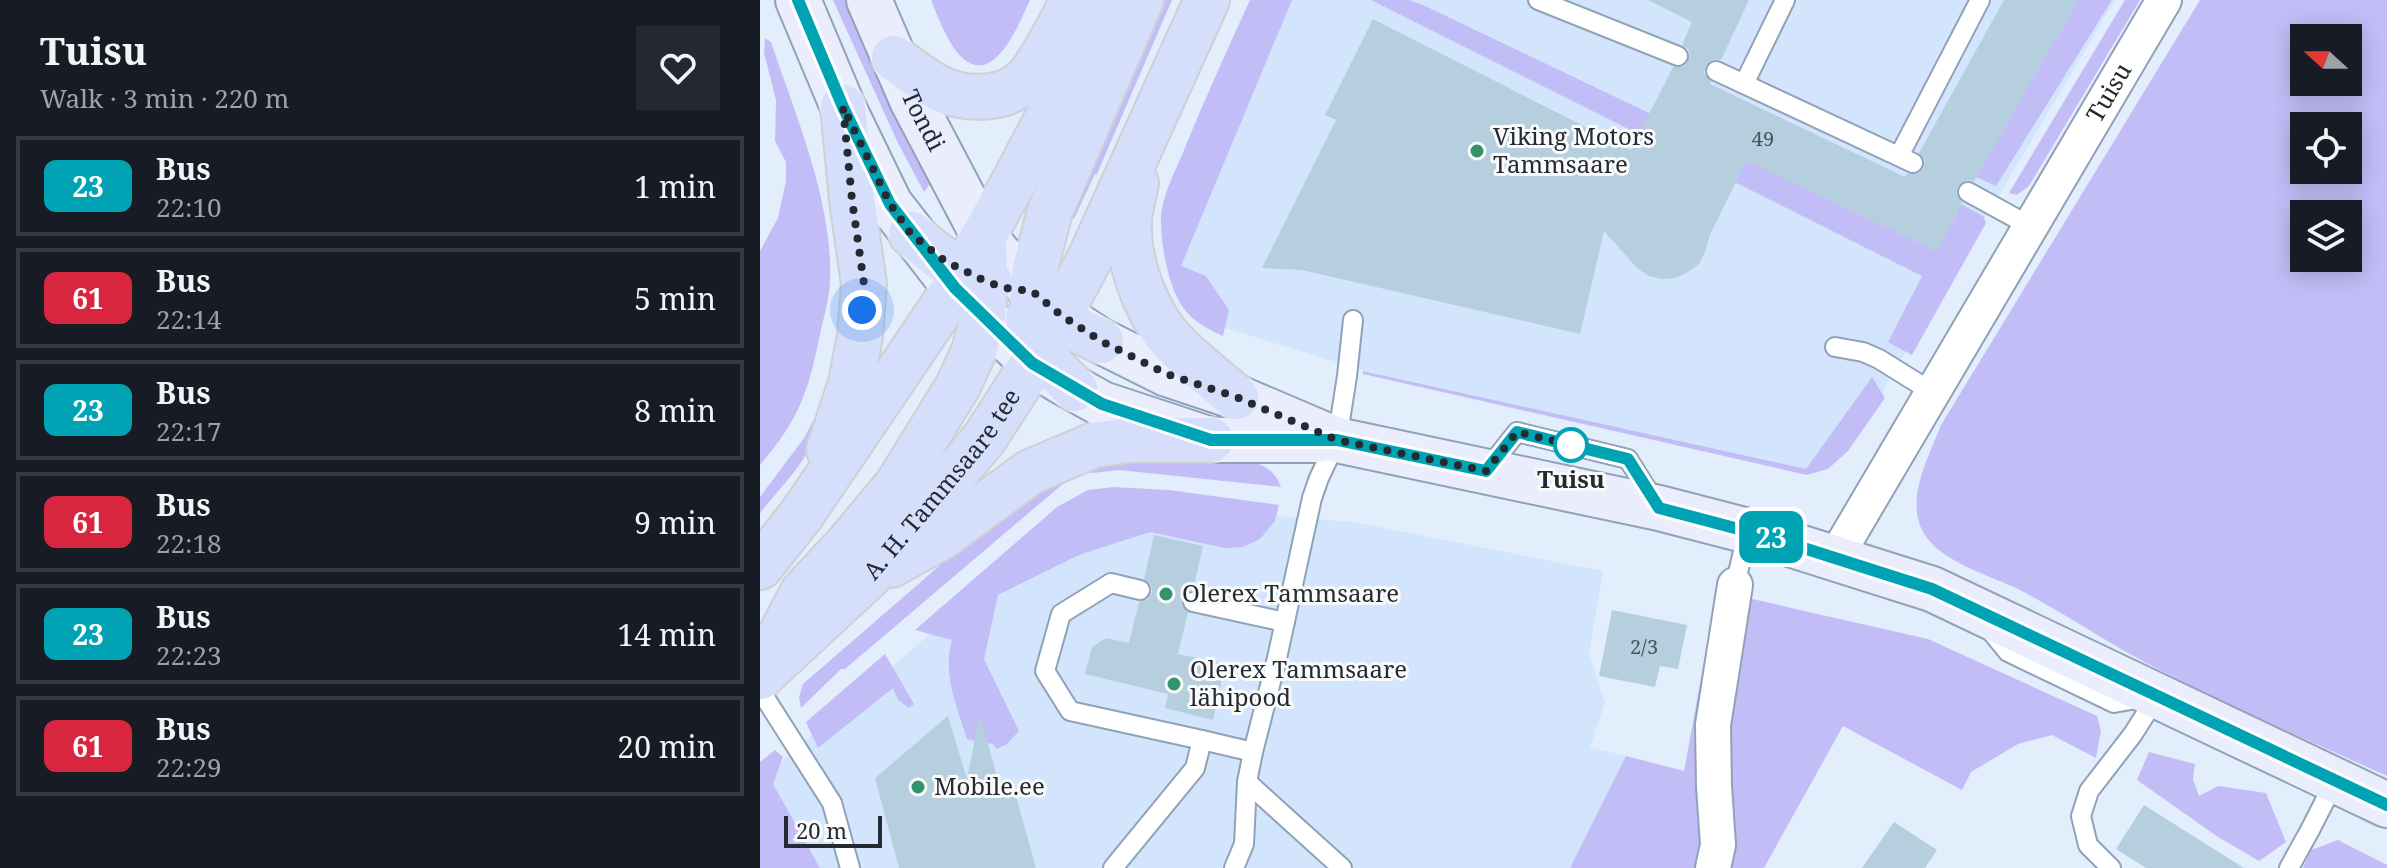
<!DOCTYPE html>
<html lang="en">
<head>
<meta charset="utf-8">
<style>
	:root { --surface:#171b24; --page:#242831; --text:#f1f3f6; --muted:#9ea1a6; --line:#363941 }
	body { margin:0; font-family:"Noto Serif",serif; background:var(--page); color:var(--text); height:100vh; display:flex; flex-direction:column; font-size:30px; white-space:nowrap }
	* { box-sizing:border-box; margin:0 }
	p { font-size:26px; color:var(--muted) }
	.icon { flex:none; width:44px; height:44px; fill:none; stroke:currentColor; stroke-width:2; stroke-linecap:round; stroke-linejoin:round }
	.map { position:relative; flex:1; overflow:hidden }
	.sheet { display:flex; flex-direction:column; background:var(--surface); width:760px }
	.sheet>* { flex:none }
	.badge { padding:0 16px; border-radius:12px; font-size:28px; line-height:52px }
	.needle { width:52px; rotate:291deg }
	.fabs { position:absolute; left:1530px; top:24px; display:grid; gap:16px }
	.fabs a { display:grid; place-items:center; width:72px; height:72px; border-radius:0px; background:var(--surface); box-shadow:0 4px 20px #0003; font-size:40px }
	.scale { position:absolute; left:24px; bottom:20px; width:98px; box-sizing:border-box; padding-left:8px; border:4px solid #232a32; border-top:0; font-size:22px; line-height:28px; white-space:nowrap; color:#232a32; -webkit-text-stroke:6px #fafafa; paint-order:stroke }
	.you { position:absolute; width:40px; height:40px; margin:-20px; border:6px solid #fff; border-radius:50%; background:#1a73e8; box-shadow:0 0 0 12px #1a73e833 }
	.map>.badge { position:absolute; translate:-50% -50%; box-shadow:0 0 0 4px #fff }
	.round { display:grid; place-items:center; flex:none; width:84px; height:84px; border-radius:0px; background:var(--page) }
	.overview { display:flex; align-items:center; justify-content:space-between; height:136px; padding:0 40px }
	h1 { font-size:38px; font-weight:700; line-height:60px }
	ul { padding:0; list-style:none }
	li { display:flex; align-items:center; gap:24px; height:100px; margin:0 16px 12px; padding:0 24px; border:4px solid var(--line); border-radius:0px }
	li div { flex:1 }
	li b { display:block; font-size:30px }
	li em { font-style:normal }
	li .badge { min-width:88px; font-weight:700; text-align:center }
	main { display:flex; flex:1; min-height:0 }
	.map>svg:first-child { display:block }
</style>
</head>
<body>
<main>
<section class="sheet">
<div class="overview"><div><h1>Tuisu</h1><p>Walk · 3 min · 220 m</p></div><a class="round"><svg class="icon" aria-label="heart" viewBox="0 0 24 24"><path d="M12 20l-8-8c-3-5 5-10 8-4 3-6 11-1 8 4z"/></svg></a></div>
<ul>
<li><span class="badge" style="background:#00a3b4;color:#fff">23</span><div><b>Bus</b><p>22:10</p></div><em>1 min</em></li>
<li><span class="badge" style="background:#d7263d;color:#fff">61</span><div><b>Bus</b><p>22:14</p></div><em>5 min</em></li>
<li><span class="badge" style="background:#00a3b4;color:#fff">23</span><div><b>Bus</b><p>22:17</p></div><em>8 min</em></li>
<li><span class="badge" style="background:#d7263d;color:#fff">61</span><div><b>Bus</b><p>22:18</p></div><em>9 min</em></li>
<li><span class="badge" style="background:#00a3b4;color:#fff">23</span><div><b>Bus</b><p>22:23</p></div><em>14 min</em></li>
<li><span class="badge" style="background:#d7263d;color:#fff">61</span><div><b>Bus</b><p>22:29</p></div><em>20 min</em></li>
</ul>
</section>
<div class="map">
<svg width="1627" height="868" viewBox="0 0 1627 868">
	<rect width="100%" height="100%" fill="#e3eefc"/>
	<g fill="#d2e5fc">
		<polygon points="507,0 1355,0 1104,422 1046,469 606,371 452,324 413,267"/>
		<polygon points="325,501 593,522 843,571 829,653 845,703 830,747 924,771 885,868 0,868 0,780"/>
	</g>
	<g fill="#c2bdf7" fill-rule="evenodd">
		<polygon points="73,0 86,0 170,184 164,192 138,143"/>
		<path d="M171 0H270C258 26 231 95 196 51 185 36 178 17 171 0Z"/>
		<polygon points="393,0 412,0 337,174 335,174 314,219 307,212"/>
		<path d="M490 0H532L421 266 446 276 469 310 463 336C447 329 429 319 420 303 407 281 398 234 402 208 406 187 418 166 426 145 446 96 468 48 490 0Z"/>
		<polygon points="611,0 649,0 665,6 1177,251 1201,204 1223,216 1226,223 1152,355 1128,342 1162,276"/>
		<polygon points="1318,0 1352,0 1236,186 1216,177"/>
		<polygon points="1365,0 1380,0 1269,186 1257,195 1249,193"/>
		<path d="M1440 0H1627V776C1550 741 1471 707 1396 668 1349 644 1305 613 1258 589 1229 575 1177 561 1162 530 1146 497 1169 456 1181 425ZM1544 38H1588V82H1544ZM1544 126H1588V170H1544ZM1544 214H1588V258H1544Z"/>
		<path d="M5 38 11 42C35 114 73 202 70 279 70 298 63 319 59 339 48 394 37 422 0 465V251L18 218 26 181V162L15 141 16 100 4 53Z"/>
		<polygon points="603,371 1046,469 1112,377 1125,398 1088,451 1068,469 1047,475 603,374"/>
		<path d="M62 404C61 412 60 421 58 429 48 461 20 488 0 513V497L44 438Z"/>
		<path d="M452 457C479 461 511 457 521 487L359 470 333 473 327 471 341 458Z"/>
		<polygon points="304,472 304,483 85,669 81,669 41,708 39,697 43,684 246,508"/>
		<path d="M353 487 409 490 519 505 515 521 500 539 483 547 465 548 390 532 319 555 238 595 224 659 259 731 247 744 237 749 233 744 207 739C197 707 182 674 192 640L155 630 297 507 328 490Z"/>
		<polygon points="957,591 1168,639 1337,716 1341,731 1336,758 1292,735 1258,744 1211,772 1202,790 1083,726 1004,868 810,868 866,756 924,771"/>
		<polygon points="125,654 154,704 149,708 138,700 133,688 58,748 46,722"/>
		<polygon points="15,750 23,757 13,784 60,868 0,868 0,762"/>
		<polygon points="1389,752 1435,764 1433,779 1439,796 1458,786 1506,793 1526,842 1499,861 1458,837 1377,780"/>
		<polygon points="1578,840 1627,865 1627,868 1543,868 1551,850"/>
	</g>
	<g fill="#b5cfdf">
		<polygon points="888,0 989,0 961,60 954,59 946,65 944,73 951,82 950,84 1145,177 1147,174 1159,173 1163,169 1165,161 1159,153 1244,0 1318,0 1214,181 1207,180 1198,186 1196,193 1202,202 1177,251 986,161 950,235 945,252 939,264 928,272 916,278 902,279 889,276 878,269 844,231 820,334 542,270 502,268 576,120 565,115 613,19 871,150 913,67 925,66 930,55 928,49 922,45 932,22"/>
		<polygon points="394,535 443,546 433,590 425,593 422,599 422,606 428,612 418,654 465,664 453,720 405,708 408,694 325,674 332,647 346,638 369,643 379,602 388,599 392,592 391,586 384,579"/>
		<polygon points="852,610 927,625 918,669 900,666 895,687 839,676"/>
		<polygon points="220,714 241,792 254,789 276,868 139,868 115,778 188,716 207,779"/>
		<polygon points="1384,805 1484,868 1386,868 1356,849"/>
		<polygon points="1134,822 1177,850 1165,868 1102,868"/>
	</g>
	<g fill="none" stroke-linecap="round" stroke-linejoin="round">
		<g stroke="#90a2b7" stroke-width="22">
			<g id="lane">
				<polyline points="778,0 918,56"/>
				<polyline points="1025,0 984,84 1153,163"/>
				<polyline points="956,71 984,84"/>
				<polyline points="1139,156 1220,0"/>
				<polyline points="1208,192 1270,226"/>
				<polyline points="1075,347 1103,352 1119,359 1172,392"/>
				<polyline points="726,471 757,432 868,459 895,502"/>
				<polyline points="975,585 988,531"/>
				<polyline points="380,590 351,583 301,614 285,671 310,711 442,740"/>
				<polyline points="433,602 525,622"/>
				<polyline points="1230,630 1248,652 1354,703 1382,698"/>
				<polyline points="0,690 72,803 90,868"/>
				<polyline points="487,782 582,868"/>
				<polyline points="353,868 435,768 442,740 493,752"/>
				<polyline points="474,868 484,844 487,782 493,752 517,658 552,498 559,478 577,440 587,376 593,320"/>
				<polyline points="1351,868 1328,845 1321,816 1329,791 1373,734 1397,696"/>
				<polyline points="1529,868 1550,830 1575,781"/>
			</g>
		</g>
		<g stroke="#90a2b7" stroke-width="38">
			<g id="street">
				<path id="s1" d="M1075 558 1404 0"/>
				<polyline points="953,868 958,845 954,786 953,725 975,585"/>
			</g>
		</g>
		<g stroke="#90a2b7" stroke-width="48">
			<g id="secondary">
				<polyline points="38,0 83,107 130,204 195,288 272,363 301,381 342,404 451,440 559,440"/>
				<path id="s2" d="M109 0 152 100 224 237 272 291 301 315 341 341 407 374 476 397 577 440 899 508 988 531 1172 589 1627 805"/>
			</g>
		</g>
		<g stroke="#cfd0d2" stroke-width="48">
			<g id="primary">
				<path d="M134 58C149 68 164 81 181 89 208 101 249 101 269 76 285 56 301 23 313 0"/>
				<path d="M376 183C374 195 370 207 369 219 367 262 386 314 415 344 434 363 456 380 476 397"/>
				<polyline points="151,234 185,261 230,282"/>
				<polyline points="268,319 309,326 341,341"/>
				<polyline points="315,389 291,365 282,349 273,305 272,291 275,269 290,211 381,0"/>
				<polyline points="69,450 91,383 100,336 104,284 92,200 83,107"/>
				<polyline points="131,565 183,536 270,472 334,445 368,440 451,440"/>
				<polyline points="0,567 42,514 195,288 257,176 349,0"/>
				<polyline points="11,653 43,592 86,546 137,485 198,386 214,351 223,317 225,281 224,239"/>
				<path id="s3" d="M0 677 108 577 224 439 282 349 331 256 447 0"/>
			</g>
		</g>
		<use href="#lane" stroke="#fff" stroke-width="18"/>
		<use href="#street" stroke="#fff" stroke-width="34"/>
		<use href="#secondary" stroke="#eaeefc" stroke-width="44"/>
		<use href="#primary" stroke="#d5defa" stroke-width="44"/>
	</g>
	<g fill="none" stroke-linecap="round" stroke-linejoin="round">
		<g stroke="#fff" stroke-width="18">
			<polyline id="line" points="38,0 83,107 130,204 195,288 272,363 342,404 451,440 577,440 726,471 757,432 868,459 899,508 1009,537 1172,589 1627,805"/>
		</g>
		<use href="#line" stroke="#00a3b4" stroke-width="12"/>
		<polyline stroke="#232a32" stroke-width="8" stroke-dasharray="0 14.4" points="102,310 104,284 92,200 83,107 130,204 151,234 185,261 225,281 245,288 272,291 301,315 341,341 407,374 476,397 577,440 726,471 757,432 811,445"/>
	</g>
	<g fill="#35936c" stroke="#fafafa" stroke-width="3">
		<circle cx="717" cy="151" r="8"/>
		<circle cx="406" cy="594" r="8"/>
		<circle cx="414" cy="684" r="8"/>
		<circle cx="158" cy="787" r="8"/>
	</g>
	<circle fill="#fff" stroke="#00a3b4" stroke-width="4" cx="811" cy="445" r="16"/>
	<g text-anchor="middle" stroke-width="6" stroke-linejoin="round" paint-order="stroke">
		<g font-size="20" fill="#48535d">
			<text x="1003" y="146">49</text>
			<text x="884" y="654">2/3</text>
		</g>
		<g font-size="24" fill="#232a32" stroke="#fafafa">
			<text dy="8" stroke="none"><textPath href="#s1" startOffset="540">Tuisu</textPath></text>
			<text dy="8" stroke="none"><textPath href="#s2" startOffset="132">Tondi</textPath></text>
			<text dy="8" stroke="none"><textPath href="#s3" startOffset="266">A. H. Tammsaare tee</textPath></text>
		</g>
		<g font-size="24" fill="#232a32" stroke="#fafafa" text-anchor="start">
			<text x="733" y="145">Viking Motors<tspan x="733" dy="28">Tammsaare</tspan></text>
			<text x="422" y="602">Olerex Tammsaare</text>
			<text x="430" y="678">Olerex Tammsaare<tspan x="430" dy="28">lähipood</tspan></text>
			<text x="174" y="795">Mobile.ee</text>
		</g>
		<g font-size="24" font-weight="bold" fill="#232a32" stroke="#fafafa">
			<text x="811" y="488">Tuisu</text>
		</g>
	</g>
</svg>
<div class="fabs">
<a><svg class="needle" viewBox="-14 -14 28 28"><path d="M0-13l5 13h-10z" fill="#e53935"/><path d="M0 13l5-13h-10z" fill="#9ea1a6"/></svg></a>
<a><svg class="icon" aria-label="locate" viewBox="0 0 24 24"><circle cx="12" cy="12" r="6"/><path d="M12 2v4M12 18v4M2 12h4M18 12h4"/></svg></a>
<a><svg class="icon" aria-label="layers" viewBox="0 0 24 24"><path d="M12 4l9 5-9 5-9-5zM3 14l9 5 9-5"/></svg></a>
</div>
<div class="scale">20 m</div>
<div class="you" style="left:102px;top:310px"></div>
<b class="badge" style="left:1011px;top:537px;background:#00a3b4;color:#fff">23</b>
</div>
</main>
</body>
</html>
